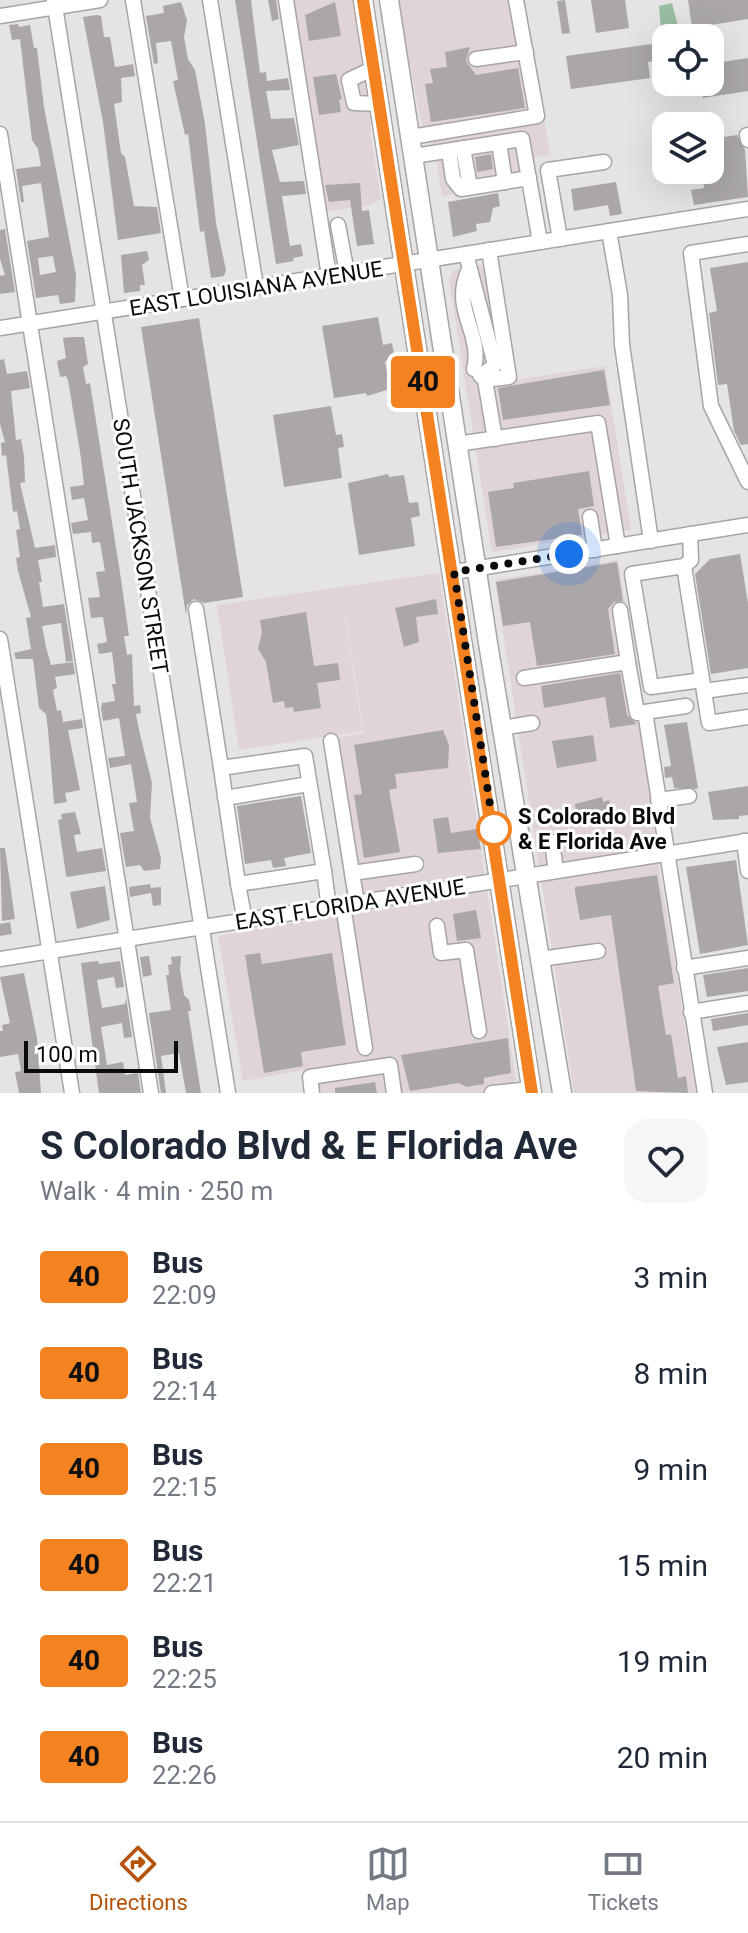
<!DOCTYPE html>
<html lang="en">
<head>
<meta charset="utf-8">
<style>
	:root { --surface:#fff; --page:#f6f6f7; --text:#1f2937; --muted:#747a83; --line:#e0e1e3; --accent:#b45309 }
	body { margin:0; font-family:Roboto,sans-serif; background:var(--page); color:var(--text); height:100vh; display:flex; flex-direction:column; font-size:30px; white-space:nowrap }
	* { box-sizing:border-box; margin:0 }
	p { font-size:26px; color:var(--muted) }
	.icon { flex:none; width:44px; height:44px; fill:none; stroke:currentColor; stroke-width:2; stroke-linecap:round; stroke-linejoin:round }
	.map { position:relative; height:1093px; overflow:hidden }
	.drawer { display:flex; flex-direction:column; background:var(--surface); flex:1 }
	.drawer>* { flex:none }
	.badge { padding:0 16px; border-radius:6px; font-size:28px; line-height:52px }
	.buttons { position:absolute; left:652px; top:24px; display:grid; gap:16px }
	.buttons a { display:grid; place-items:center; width:72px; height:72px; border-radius:16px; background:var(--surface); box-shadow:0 8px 32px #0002; font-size:40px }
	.scale { position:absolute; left:24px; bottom:20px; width:154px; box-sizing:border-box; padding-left:8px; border:4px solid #0c0b0c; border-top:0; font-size:22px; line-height:28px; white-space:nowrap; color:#0c0b0c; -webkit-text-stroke:6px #fff; paint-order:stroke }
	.you { position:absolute; width:40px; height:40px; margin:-20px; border:6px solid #fff; border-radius:50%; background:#1a73e8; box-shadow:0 0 0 12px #1a73e833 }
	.map>.badge { position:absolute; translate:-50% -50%; box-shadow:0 0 0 4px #fff }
	.round { display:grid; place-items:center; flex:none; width:84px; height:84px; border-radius:24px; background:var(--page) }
	.headline { display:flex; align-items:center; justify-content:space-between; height:136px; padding:0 40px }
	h1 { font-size:38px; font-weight:700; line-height:60px }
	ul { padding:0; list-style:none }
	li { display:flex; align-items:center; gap:24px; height:96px; padding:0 40px }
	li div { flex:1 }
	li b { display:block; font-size:30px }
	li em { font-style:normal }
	li .badge { min-width:88px; font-weight:700; text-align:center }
	.tabs { display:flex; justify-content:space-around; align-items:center; height:112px; border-top:2px solid var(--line); background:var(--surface); font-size:22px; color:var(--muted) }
	.tabs a { display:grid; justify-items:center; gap:4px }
	.tabs .on { color:var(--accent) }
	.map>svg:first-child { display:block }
</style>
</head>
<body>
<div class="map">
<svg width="748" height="1093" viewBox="0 0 748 1093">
	<rect width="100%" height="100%" fill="#e6e3e4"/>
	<g fill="#e0d4d7">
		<polygon points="289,0 355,0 373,109 370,132 381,199 370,205 323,212"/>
		<polygon points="397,0 525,0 550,155 530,158 525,183 442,196 433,141 425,142"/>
		<polygon points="497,263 516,380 605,366 631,530 492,552 449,279 454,270"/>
		<polygon points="618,560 641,699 657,855 696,1093 574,1093 495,580"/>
		<polygon points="439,573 518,1093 309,1093 305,1070 243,1081 218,936 349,912 323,740 364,733 341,588 362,731 239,750 217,605"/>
	</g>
	<polygon fill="#98bda1" points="672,3 678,26 661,29 659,6"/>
	<g fill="#aba7a8" fill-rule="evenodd">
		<polygon points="235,0 251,0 260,73 266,72 267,81 288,78 290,90 266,91 271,119 294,118 299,145 272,150 280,182 304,181 306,194 282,196 290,246 301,244 303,256 293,258 294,261 276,264"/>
		<polygon points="268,0 276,0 279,19 272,21"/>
		<polygon points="565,0 570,33 562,34 557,1"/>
		<polygon points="591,0 625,0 629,28 596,33"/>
		<polygon points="688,0 748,0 748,19 692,28"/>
		<polygon points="181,2 187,20 184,37 188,59 195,70 205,124 216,223 226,270 224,276 211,278 204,231 200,232 188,134 185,135 173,81 178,80 171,41 156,43 158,63 154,64 146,16 164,13 163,6"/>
		<polygon points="335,2 341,36 309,41 305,15"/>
		<polygon points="97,15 101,16 104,37 110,37 115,67 133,64 135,76 121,78 122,102 114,104 121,153 125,157 134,206 157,207 161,233 118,240 103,122 83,17"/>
		<path d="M18 24 19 27 30 25 34 48H37L44 107 76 275 75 302 60 304 58 295 36 298 27 241 49 237 41 183 22 186 24 202H21L12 144 16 169 41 166 38 149 32 140 20 39 12 40 9 25ZM53 256 56 272 40 275 38 258Z"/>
		<polygon points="666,42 666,59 648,62 650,78 571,89 566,56"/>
		<polygon points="470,47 466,61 476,75 518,68 525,108 431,122 425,84 433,83 430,69 447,67 445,52"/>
		<polygon points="748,58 748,91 703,98 701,82 710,82 710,64"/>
		<polygon points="336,74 342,99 339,100 341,112 319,115 313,77"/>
		<polygon points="737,135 745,150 748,197 694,205 691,190 704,188 702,170 710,170 710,139"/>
		<polygon points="491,154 493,169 477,172 475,157"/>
		<polygon points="616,182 622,214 610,216 608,205 574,211 571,189"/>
		<polygon points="360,183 362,211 369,210 374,244 357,246 350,200 329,202 325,185"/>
		<polygon points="498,193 500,206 493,208 490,222 476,224 477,231 453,237 448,202"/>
		<polygon points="5,229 15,292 0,294 0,276 5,275 0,259 0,230"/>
		<polygon points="147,251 149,260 142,265 145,285 140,285 140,291 124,293 121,255"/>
		<polygon points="748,262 748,444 741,445 734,431 727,384 718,385 709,313 717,311 710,268"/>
		<polygon points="378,317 383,345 392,343 395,359 385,361 390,389 367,396 366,393 334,398 322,326"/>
		<polygon points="199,318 243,597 204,603 194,599 187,605 186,615 141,327"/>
		<polygon points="72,337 84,337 88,364 83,367 86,384 90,383 121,579 129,636 124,636 127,655 132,654 134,706 140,705 141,713 136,714 139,730 152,783 150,818 161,858 160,869 144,871 140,865 126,867 120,833 134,831 129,803 137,802 131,764 110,768 108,758 125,756 119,718 103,721 101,708 102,703 115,701 112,684 116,684 112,652 99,654 97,644 107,642 103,617 91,618 88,598 100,597 96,572 105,571 100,542 92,543 91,532 73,534 71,523 88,520 84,498 72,500 70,487 84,485 81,458 68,380 66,376 60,377 57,361 66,358 63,338"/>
		<polygon points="4,359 7,374 27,371 30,388 11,391 16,440 21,439 24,456 25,482 20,483 35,548 55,545 56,557 38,560 42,582 39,582 43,607 64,604 73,661 66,662 61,623 42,626 46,647 51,665 73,662 75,674 55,677 57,688 53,690 57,711 61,710 63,722 82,719 83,728 68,730 80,790 65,793 67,802 54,804 48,730 46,714 39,708 33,659 16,659 14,653 31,649 26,618 31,617 18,571 16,558 20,557 16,530 20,529 17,511 13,512 6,455 2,456 1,443 5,442 0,424 0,360"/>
		<polygon points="604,370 610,405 503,420 498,388"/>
		<polygon points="331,406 336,435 342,434 344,447 338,448 342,478 284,487 273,415"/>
		<polygon points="589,471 594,506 578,509 582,535 496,547 488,492 514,488 513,483"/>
		<polygon points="388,474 389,477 404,475 409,503 418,502 420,516 411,518 415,546 359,555 348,483"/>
		<polygon points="740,554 748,603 748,668 711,674 695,574 710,559"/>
		<polygon points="617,562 623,601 614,602 608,609 615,654 537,666 530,622 503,626 496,582"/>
		<polygon points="436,599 438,614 416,617 419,642 404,647 395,608"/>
		<polygon points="306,612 314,666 338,663 340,680 317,683 321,708 294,712 293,707 285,708 284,701 273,703 266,662 258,649 262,632 260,620"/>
		<polygon points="620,673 627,715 637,724 610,728 605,697 544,708 541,686"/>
		<polygon points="687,722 698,788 696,789 674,788 672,777 665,778 664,767 671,766 664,725"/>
		<polygon points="443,730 449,745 448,768 395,774 397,788 389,790 400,852 364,858 354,795 362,794 354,745"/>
		<polygon points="593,735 597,761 557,768 552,741"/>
		<polygon points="748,786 748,815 739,816 739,819 713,820 708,792"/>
		<polygon points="301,796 311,853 284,858 286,866 273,868 271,860 245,864 237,806"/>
		<polygon points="602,797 603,802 609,800 612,815 607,816 608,821 578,826 575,804"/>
		<polygon points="75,812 81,834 74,835 77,852 102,848 106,871 67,877 66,875 58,820 62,819 61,814"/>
		<polygon points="448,817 451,833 477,829 481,849 438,853 433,819"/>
		<polygon points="0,848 5,848 15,919 2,921"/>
		<polygon points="736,860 748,945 700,954 686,867"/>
		<polygon points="657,875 674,983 658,986 666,1035 671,1034 678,1078 686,1076 688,1093 636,1091 611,915 580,920 575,892 575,887"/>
		<polygon points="150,884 151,888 161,887 161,905 153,906 151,893 130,897 129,887"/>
		<polygon points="105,886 110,920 77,929 70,892"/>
		<polygon points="476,910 481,938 457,941 453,914"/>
		<polygon points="10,922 12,934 0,936 0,924"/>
		<polygon points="260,953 262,964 332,953 346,1045 301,1052 303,1066 264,1073 245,955"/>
		<polygon points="149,956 152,975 143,977 140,957"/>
		<polygon points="181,956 180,969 184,995 189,1000 191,1011 188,1011 201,1093 186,1093 179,1053 161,1056 166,1093 161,1093 149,1013 171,1010 166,975 169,975 168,965 172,964 171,957"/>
		<polygon points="98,961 99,964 120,961 124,987 116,988 114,977 97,980 102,1008 125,1004 126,997 132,1037 124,1038 122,1023 101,1027 107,1065 123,1062 125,1075 138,1073 141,1093 99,1093 81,963"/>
		<polygon points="748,968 748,991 707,997 703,975"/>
		<polygon points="24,973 37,1038 41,1093 19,1093 15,1072 21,1071 18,1054 0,1057 0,1031 3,1031 2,1025 10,1023 0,977"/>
		<polygon points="748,1013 748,1025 713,1031 711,1019"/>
		<polygon points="508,1038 511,1073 484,1078 484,1084 466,1087 459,1083 410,1091 401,1055"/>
		<polygon points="748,1042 748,1082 726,1085 717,1047"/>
		<polygon points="375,1082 377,1093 335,1093 335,1088"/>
	</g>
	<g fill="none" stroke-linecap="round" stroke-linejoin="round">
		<g stroke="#a8a4a5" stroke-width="17">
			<g id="minor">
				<polyline points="54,0 228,1093"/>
				<polyline points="133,0 182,299"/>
				<polyline points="210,0 256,287"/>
				<polyline points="286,0 329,276"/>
				<polyline points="0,16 100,0"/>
				<polyline points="476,59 526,52"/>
				<polyline points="374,68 349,80 354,103 380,104"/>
				<polyline points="0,134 151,1093"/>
				<polyline points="747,135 748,140"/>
				<polyline points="411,137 537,116 516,0"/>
				<polyline points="499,143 505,182"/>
				<polyline points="463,148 470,187"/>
				<polyline points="449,151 453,179 461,189 529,178"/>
				<polyline points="414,156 522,139 540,242"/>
				<polyline points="338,225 347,273"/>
				<polyline points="609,231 620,295 622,345 651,541"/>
				<polyline points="560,239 548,170 604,162"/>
				<polyline points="748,244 691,253 711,406 748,482"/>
				<polyline points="466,254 495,365 481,376"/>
				<path d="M469 269C450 310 483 332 474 369"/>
				<polyline points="0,328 748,209"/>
				<polyline points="480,375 485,380 495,439"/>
				<polyline points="485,380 509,377 489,250"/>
				<polyline points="457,444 598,423 618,546"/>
				<polyline points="590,517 595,550"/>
				<polyline points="690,534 691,560 684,566 632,574 651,687 702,680"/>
				<polyline points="684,566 709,723 748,717"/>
				<polyline points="454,572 748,525"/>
				<polyline points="196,609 221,768"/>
				<polyline points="0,639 72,1093"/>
				<polyline points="628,662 637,713 645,712"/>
				<polyline points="524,678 628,662 620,610"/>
				<polyline points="704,691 748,685"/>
				<polyline points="686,706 645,712 705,1093"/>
				<polyline points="502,728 532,723"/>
				<polyline points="331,741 352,873"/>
				<polyline points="225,798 309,784"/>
				<polyline points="658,800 689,796"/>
				<polyline points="744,841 748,871"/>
				<polyline points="552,842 556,871"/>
				<polyline points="238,884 221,768 305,756 324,871"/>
				<polyline points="357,903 352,873 416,864"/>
				<polyline points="343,905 365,1048"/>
				<polyline points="245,921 238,884 324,871 329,908"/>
				<polyline points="437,926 441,953 466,950 479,1031"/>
				<polyline points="0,959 748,841"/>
				<polyline points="540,959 598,951"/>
				<polyline points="684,968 748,958"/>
				<polyline points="691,1012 748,1003"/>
				<polyline points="312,1093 310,1077 390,1065 394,1093"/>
				<polyline points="492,1093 532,1089"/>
			</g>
		</g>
		<g stroke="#a8a4a5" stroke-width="21">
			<g id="major">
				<polyline points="363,0 532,1093"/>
				<polyline points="389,0 488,643 562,1093"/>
			</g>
		</g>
		<use href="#minor" stroke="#fff" stroke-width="14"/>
		<use href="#major" stroke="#fff" stroke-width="18"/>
	</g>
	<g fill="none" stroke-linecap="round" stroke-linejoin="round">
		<g stroke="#fff" stroke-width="18">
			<polyline id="line" points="363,0 532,1093"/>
		</g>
		<use href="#line" stroke="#f58220" stroke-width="12"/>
		<polyline stroke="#0c0b0c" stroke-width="8" stroke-dasharray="0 14.4" points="494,829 495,837 454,572 569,554"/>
	</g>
	<circle fill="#fff" stroke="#f58220" stroke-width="4" cx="494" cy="829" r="16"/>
	<g text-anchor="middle" stroke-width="6" stroke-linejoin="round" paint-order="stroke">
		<g font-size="22" fill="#0c0b0c" stroke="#fff">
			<text transform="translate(256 288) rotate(-9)" y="8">EAST LOUISIANA AVENUE</text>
			<text transform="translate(141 546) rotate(81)" y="8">SOUTH JACKSON STREET</text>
			<text transform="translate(350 904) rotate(-9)" y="8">EAST FLORIDA AVENUE</text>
		</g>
		<g font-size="22" font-weight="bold" fill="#0c0b0c" stroke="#fff" text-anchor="start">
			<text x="518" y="824">S Colorado Blvd<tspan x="518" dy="25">&amp; E Florida Ave</tspan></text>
		</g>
	</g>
</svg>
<div class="buttons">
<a><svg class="icon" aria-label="locate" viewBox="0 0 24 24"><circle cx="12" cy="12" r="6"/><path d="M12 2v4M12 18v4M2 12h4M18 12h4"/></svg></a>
<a><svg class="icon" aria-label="layers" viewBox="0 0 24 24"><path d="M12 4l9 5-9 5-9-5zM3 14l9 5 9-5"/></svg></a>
</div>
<div class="scale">100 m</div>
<div class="you" style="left:569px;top:554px"></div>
<b class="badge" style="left:423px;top:382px;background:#f58220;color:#111">40</b>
</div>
<section class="drawer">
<div class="headline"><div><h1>S Colorado Blvd &amp; E Florida Ave</h1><p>Walk · 4 min · 250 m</p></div><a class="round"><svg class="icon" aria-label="heart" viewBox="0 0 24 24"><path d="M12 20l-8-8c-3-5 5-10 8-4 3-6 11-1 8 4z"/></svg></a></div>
<ul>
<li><span class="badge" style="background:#f58220;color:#111">40</span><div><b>Bus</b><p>22:09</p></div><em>3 min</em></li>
<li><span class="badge" style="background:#f58220;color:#111">40</span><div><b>Bus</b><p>22:14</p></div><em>8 min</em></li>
<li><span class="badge" style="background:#f58220;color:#111">40</span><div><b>Bus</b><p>22:15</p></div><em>9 min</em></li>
<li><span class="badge" style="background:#f58220;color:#111">40</span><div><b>Bus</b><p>22:21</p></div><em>15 min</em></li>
<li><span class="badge" style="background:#f58220;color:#111">40</span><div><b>Bus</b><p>22:25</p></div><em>19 min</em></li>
<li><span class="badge" style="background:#f58220;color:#111">40</span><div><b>Bus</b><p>22:26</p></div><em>20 min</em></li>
</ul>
</section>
<nav class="tabs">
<a class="on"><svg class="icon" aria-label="directions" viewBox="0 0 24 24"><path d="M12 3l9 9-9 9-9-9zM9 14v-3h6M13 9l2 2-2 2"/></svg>Directions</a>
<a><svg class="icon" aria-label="map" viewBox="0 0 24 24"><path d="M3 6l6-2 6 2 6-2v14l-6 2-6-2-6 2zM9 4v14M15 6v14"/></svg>Map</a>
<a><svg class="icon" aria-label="tickets" viewBox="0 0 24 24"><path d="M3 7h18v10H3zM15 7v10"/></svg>Tickets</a>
</nav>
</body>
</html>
